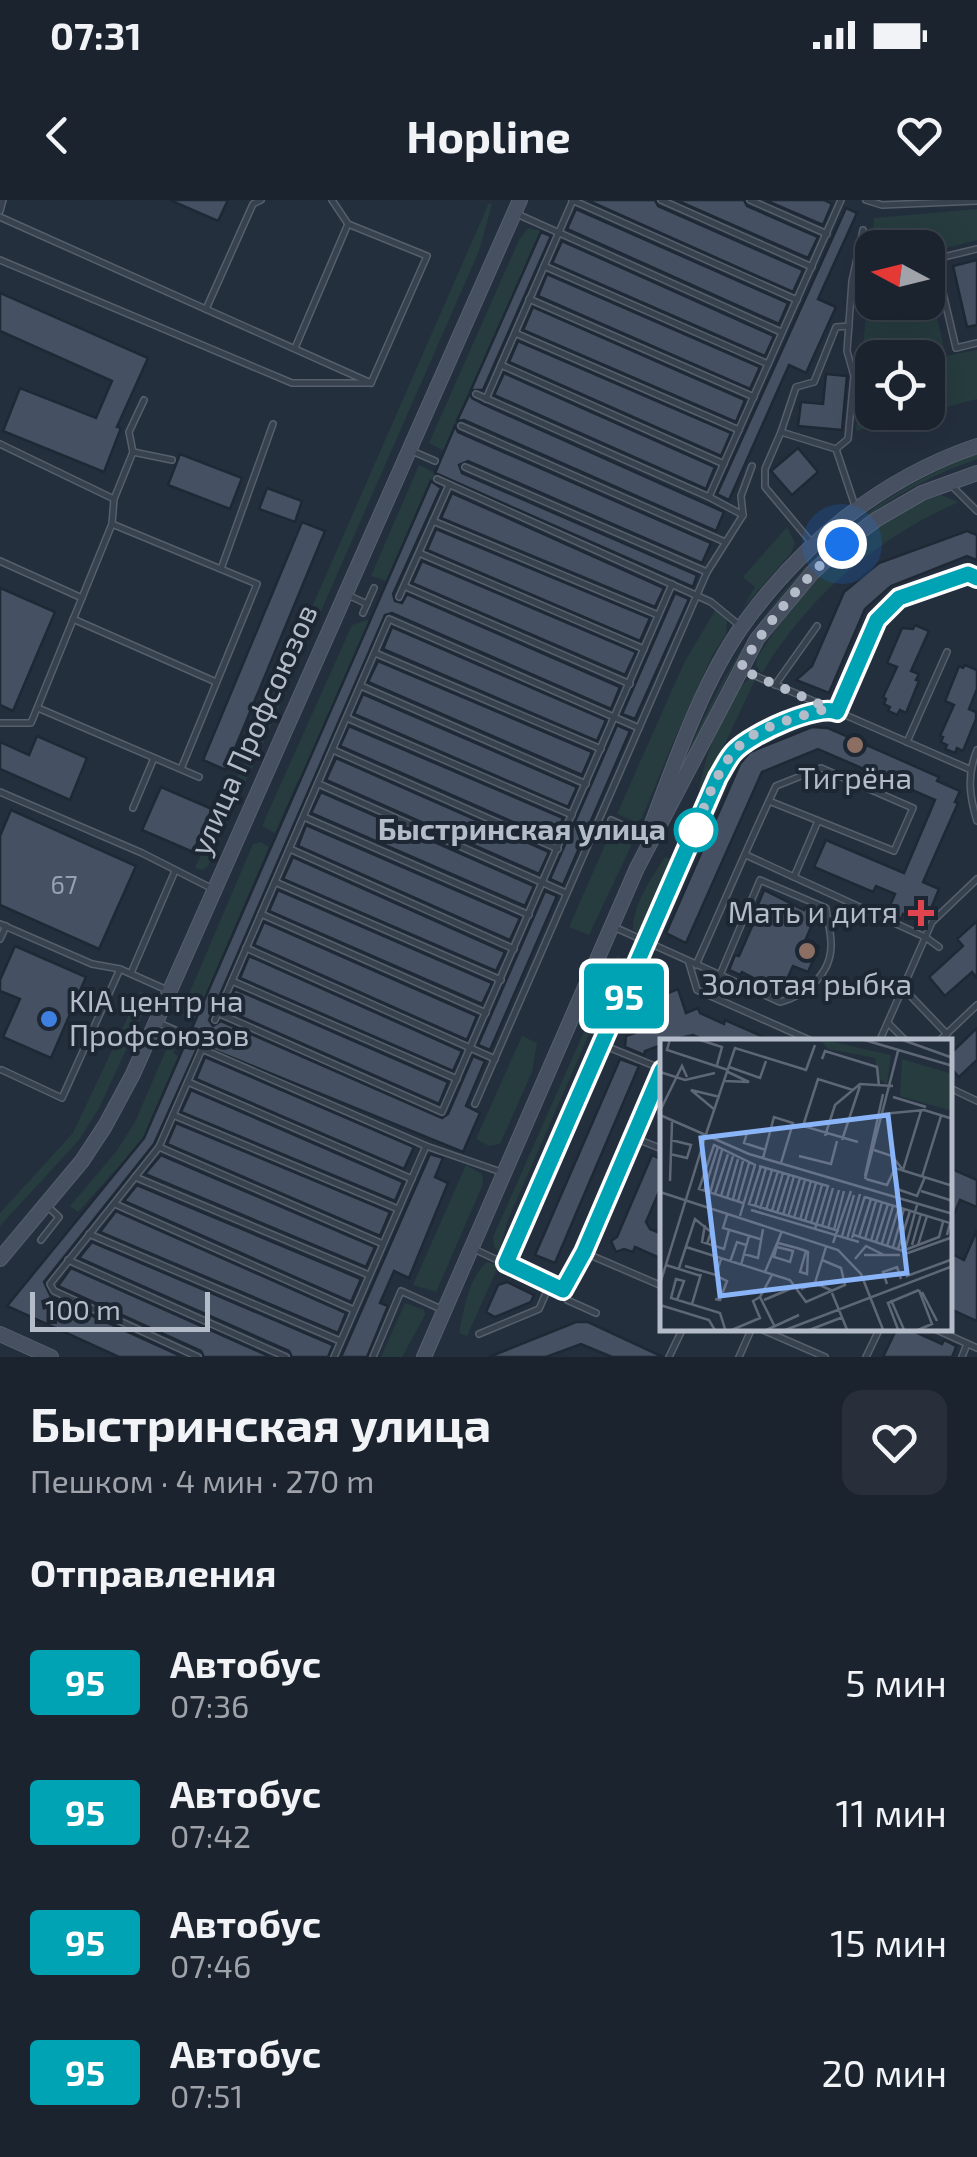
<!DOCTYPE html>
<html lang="ru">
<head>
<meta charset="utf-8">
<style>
	:root { --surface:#1b232e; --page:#282f3a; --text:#f1f3f6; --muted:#a0a4aa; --line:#39404a }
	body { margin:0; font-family:"Exo 2",sans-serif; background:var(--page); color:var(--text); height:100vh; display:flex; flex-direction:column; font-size:38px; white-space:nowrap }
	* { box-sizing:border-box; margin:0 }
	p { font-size:32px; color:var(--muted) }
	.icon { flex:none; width:55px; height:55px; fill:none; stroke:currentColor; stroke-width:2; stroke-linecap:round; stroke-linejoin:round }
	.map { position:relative; height:1157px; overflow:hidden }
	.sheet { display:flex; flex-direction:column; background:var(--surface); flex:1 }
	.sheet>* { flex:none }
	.badge { padding:0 20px; border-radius:8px; font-size:35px; line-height:65px }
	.needle { width:65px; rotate:277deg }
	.buttons { position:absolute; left:855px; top:30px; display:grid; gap:20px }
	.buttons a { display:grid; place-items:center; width:90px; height:90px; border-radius:20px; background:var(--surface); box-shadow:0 10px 40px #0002,0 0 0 2px var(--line); font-size:50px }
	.scale { position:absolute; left:30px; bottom:25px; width:180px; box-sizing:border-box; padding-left:10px; border:5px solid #b4bcc9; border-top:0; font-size:28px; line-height:35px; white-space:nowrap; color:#b4bcc9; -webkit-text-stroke:8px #1d2633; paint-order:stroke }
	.you { position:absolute; width:50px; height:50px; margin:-25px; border:8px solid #fff; border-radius:50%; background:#1a73e8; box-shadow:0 0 0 15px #1a73e833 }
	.map>.badge { position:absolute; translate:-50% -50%; box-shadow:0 0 0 5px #fff }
	h2 { padding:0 30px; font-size:38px; line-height:90px }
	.round { display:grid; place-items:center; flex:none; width:105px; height:105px; border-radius:20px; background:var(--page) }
	.overview { display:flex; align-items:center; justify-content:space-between; height:170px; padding:0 30px }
	h1 { font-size:48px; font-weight:700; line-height:75px }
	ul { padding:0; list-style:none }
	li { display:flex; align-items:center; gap:30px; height:130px; padding:0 30px }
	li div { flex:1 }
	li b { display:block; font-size:38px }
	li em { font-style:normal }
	li .badge { min-width:110px; font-weight:700; text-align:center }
	.status { display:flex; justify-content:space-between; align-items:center; height:70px; padding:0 50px; background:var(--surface); direction:ltr }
	.status svg { height:28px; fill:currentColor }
	header { display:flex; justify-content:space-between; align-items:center; height:130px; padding:0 30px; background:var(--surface); font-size:45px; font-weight:700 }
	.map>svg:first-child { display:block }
</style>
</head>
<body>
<div class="status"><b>07:31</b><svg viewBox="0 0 49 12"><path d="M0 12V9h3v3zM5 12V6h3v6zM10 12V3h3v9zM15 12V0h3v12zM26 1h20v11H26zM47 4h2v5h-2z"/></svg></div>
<header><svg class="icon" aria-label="back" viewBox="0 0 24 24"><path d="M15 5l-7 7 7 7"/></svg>Hopline<svg class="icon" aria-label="heart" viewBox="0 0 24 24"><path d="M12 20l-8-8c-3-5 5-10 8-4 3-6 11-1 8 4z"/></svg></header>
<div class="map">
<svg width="977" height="1157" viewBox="0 0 977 1157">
	<rect width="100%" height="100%" fill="#242f3e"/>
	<g fill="#263c3f">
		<polygon points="489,3 492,4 479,51 250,573 241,569"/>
		<polygon points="977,9 977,40 928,53 928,48 872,48 872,102 928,102 928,79 946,156 977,150 977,199 928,212 928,158 872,158 872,212 926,213 856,231 874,18"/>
		<polygon points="528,28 541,31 444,251 429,243 519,40"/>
		<path d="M977 254V259C881 292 801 359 746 444 715 494 693 551 667 604 728 443 811 318 977 254Z"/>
		<polygon points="419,265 435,273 387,381 371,376"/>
		<path d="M941 295 959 302C876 338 809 396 762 473L756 466 757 458C799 391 864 320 941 295Z"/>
		<polygon points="787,327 795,343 791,353 742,409 755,387 743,377"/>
		<polygon points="716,409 727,419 726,434 712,456 677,533 642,618 636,622 617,614 684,463"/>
		<polygon points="370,419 308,566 297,583 275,633 262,626 352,425"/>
		<path d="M751 478 755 480 702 592 699 590C703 563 726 491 751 478Z"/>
		<polygon points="239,573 248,576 208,666 202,670 195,668"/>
		<polygon points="613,627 628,634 631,646 589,735 569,727"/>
		<polygon points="261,642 269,647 194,822 180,815 253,644"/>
		<path d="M665 657 673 660 641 736 633 729C633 704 652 677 665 657Z"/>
		<polygon points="618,755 621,761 507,1022 499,1052 494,1047 493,1037"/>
		<polygon points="140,791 151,796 99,908 79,940 0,1026 0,1013 73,933"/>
		<polygon points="522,836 537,843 532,872 500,944 489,946 476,939"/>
		<polygon points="169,843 177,846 173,853 179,857 144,938 78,1012 70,1006 116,952 135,922"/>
		<polygon points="466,965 482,974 483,984 436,1092 413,1085"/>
		<path d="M487 1062 499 1065 467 1136 459 1133C464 1109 468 1079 487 1062Z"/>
		<polygon points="405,1103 424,1110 425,1115 402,1157 381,1157"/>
	</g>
	<g fill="#455162" stroke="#1f2835" stroke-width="2.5">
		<polygon points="170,0 228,0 218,21"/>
		<polygon points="587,0 655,0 658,6 803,70 793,92"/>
		<polygon points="676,0 744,0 747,6 818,37 808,58"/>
		<polygon points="765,0 824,0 832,4 823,25"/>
		<polygon points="846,8 857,13 818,99 836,107 806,173 789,165 729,300 717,294"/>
		<polygon points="576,9 788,103 779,124 567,29"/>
		<polygon points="541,32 551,36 483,190 471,190"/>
		<polygon points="562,41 774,136 765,156 552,63"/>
		<polygon points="977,60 977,125 967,127 953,66"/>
		<polygon points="547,74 760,167 750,189 538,96"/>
		<polygon points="0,93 148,158 117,227 121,228 104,272 3,231 20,188 96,218 112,181 0,131"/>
		<polygon points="533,107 745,200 736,222 523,130"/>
		<polygon points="518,141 731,233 721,256 509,162"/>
		<polygon points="504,173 715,267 706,289 494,195"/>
		<polygon points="826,174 847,176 842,230 798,226 801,202 823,204"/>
		<polygon points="470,193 472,198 483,204 724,312 716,331 464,220 457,221"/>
		<polygon points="455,226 458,232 711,343 702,363 468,261 459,265 462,273 697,375 693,387 435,273"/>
		<polygon points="798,248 818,272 792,295 771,271"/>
		<polygon points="180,254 242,278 230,309 168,285"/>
		<polygon points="431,281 441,288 393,394 395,401 402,403 407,394 620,487 611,509 392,413 385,415 209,820 213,826 221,821 442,918 448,914 473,856 485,861 466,906 480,913 463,952 199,844 154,944 44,1082 51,1097 183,1157 119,1157 7,1106 144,938"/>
		<polygon points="267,288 302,301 295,322 259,309"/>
		<polygon points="452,293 664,388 655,407 441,318"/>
		<polygon points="302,322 325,331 226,570 203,560"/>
		<polygon points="436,329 650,418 640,441 427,350"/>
		<polygon points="967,331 977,335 977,360 967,356 891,386 865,409 829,493 796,480 812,466 844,392 879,363"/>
		<polygon points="422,361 636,452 625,475 412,383"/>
		<polygon points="0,388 55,412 13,511 0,505"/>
		<polygon points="675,393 689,399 635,519 622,514"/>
		<polygon points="915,425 929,431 911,471 919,474 916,480 919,481 906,513 900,510 897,515 888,511 890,507 884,504 886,499 883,497 897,467 887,463 902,428 913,429"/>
		<polygon points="392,427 606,520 597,541 383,449"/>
		<polygon points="378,461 592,552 582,575 368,482"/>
		<polygon points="965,465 977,470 977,489 969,509 976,512 976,519 963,551 957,548 955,553 945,549 947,545 941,542 943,537 940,536 954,505 945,501 959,466 963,468"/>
		<polygon points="363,494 577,587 568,607 354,514"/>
		<polygon points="617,525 630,531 563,685 550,679"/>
		<polygon points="349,526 563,618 554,640 340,546"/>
		<polygon points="812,527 828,528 939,577 937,581 960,591 955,602 958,603 923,682 939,689 925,723 903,714 901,719 887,713 895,694 876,686 873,692 814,667 826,640 904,673 935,600 818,549 762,572 686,743 666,733 740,564 750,552"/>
		<polygon points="37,536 87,558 70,600 0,569 0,542 29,555"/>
		<polygon points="336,558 549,652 539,674 326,580"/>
		<polygon points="161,587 212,609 193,652 142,630"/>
		<polygon points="321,592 534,686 525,706 311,613"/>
		<polygon points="11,610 136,666 99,749 0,705 0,636"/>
		<polygon points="306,625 520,718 510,740 298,646"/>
		<polygon points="293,657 505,752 496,771 283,679"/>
		<polygon points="278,690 492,783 482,804 269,711"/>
		<polygon points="764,690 804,710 805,708 817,713 805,741 819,747 808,772 793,766 781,792 742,772 740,775 729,770 735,755 739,756 760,708 757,707"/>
		<polygon points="545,691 557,696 490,850 478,845"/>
		<polygon points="977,721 977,778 972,772 945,796 929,777 963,746 957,739"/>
		<polygon points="264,722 477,816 467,840 254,745"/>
		<polygon points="15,746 86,777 51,858 3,837 20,799 0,791 0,780"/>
		<polygon points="249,756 462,851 453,871 240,778"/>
		<polygon points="235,789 448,882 439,904 226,810"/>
		<polygon points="678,789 686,813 698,808 700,813 724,824 725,820 775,842 709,842 693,835 662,842 662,845 645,851 644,855 625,847 626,836 635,833 648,801"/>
		<polygon points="977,828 977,860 959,877 950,867 950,854"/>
		<polygon points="205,857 414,947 404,969 196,879"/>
		<polygon points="620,859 639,866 555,1063 535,1055"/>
		<polygon points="191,890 403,982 395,1001 181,912"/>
		<polygon points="176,923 390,1012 380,1036 167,944"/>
		<polygon points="430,954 443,958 435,977 448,983 409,1078 394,1071 380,1103 388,1106 367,1157 341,1157"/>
		<polygon points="161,955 375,1047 366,1067 145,974"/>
		<polygon points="652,955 662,960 662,985 646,1022 650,1029 662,1034 662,1059 635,1047 633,1052 624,1049 616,1052 611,1041 617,1037"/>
		<polygon points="950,968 977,980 977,1007 960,1000 950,1024"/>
		<polygon points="137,985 361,1079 351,1102 124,1001"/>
		<polygon points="116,1011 346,1113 338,1133 100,1032"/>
		<polygon points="977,1030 977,1121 950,1109 950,1053 964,1060"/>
		<polygon points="92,1042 333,1145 328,1157 292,1157 289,1151 79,1058"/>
		<polygon points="71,1068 271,1157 204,1157 201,1151 58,1086"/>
		<polygon points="507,1082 534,1095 531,1102 495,1117 486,1112 498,1085"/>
		<polygon points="576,1122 588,1122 663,1157 612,1157 581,1144 546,1157 489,1157"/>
		<polygon points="896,1130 911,1130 942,1144 944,1140 956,1146 955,1150 952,1157 883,1157"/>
	</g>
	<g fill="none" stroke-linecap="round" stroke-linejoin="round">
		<g stroke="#565f6c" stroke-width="8">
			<g id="service">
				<polyline points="332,0 348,24 427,56 371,183"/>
				<polyline points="572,0 797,100"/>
				<polyline points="661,0 812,67"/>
				<polyline points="750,0 827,34"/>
				<polyline points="866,0 882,5 977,1"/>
				<polyline points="0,11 3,0"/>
				<polyline points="517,14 781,132"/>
				<polyline points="0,17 371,183"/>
				<polyline points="977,49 935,59 956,148 977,143"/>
				<polyline points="0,60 292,183 368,183"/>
				<polyline points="544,66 768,164"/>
				<polyline points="529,99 754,197"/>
				<polyline points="206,109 253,4 261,0"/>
				<polyline points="849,126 836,127 814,182 796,187 781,232 836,249 855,306"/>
				<polyline points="515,133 739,230"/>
				<polyline points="295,148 348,24"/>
				<polyline points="501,165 724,264"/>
				<polyline points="476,194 709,297 743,315"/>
				<polyline points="486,199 573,0"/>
				<polyline points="461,226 725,342"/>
				<polyline points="781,232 765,269 765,287 811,342"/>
				<polyline points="0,244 114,299"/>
				<polyline points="836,249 848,239 854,176 847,151 852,81 863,30"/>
				<polyline points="412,251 435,261"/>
				<polyline points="133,252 172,260"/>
				<polyline points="465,267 707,372"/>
				<polyline points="437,279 711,402 739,425"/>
				<polyline points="951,285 977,311"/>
				<polyline points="709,297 841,0"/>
				<polyline points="433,321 658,415"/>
				<polyline points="112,324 257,384 181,569"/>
				<polyline points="419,353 644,449"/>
				<polyline points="0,361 82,398"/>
				<polyline points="221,369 273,224"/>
				<polyline points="404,386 630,484"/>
				<polyline points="348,395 367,404"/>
				<polyline points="399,397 449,285"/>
				<polyline points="363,413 374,388"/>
				<polyline points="73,419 216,482"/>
				<polyline points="375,453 601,549"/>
				<polyline points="742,470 969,569"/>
				<polyline points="775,485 817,426"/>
				<polyline points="361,486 586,584"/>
				<polyline points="38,508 199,577"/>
				<polyline points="837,512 877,420 899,398 968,375 977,378"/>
				<polyline points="347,518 572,615"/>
				<polyline points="0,523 31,523 112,324 114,299 133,252 129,232 144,200"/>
				<polyline points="907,542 947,452"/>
				<polyline points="333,550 558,649"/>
				<path d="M977 550C967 575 969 595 977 621"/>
				<polyline points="319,584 566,693"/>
				<polyline points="0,592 142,653 211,688"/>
				<polyline points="133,608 154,558"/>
				<polyline points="304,617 529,715"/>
				<polyline points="611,620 644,635"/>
				<polyline points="290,649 514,749"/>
				<polyline points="746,655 925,737 939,747"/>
				<polyline points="794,677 818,621"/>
				<polyline points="275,682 501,780"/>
				<polyline points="261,714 486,813"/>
				<polyline points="0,724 92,764 120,769 167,790"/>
				<path d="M614 727 780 802C805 796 830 775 831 747 832 735 827 720 826 708L760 680 720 775"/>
				<polyline points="0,739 6,726"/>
				<polyline points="246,748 495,859"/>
				<polyline points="689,763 697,790 814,842"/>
				<path d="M696 765C723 705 748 645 776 586L821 568 913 608 894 651 769 601"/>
				<polyline points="131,773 175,671"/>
				<polyline points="232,781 457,879"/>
				<polyline points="903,788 947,834"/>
				<polyline points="218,813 442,912 672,384"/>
				<polyline points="215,820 389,419 639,528"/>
				<polyline points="159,823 184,834"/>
				<polyline points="888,823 907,842"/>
				<polyline points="879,842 932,722 977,679"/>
				<polyline points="938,842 977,805"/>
				<polyline points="603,845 662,869"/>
				<polyline points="2,870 62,898 120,769"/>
				<polyline points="188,882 412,979"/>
				<polyline points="950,888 977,901"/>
				<polyline points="475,904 707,372 743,315 741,296 752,266"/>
				<polyline points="173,915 398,1009"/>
				<polyline points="632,937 662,949"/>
				<polyline points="159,947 383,1044"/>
				<polyline points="135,977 369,1075"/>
				<polyline points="115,1004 354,1110"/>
				<polyline points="89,1034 340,1141"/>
				<polyline points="41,1040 59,1017 46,1005"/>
				<polyline points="474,1049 563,1091 583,1052 662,870"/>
				<polyline points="583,1052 662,1086"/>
				<polyline points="68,1060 286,1157"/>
				<path d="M506 1063 718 577C746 529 779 525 829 509"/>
				<polyline points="563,1091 567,1100 596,1113"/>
				<polyline points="763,1130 825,1157"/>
				<polyline points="937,1130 977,1148"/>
				<polyline points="479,1134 539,1109 550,1084"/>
				<polyline points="198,1157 54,1091 50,1084 159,947 202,849 426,946 501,972"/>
				<polyline points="334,1157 426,946"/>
				<polyline points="373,1157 401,1091 441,1109"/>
				<polyline points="669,1157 682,1130"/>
				<polyline points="739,1157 751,1130"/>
				<polyline points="866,1157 879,1130"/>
				<polyline points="962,1157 967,1144"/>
			</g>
		</g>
		<g stroke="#565f6c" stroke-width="16">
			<g id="secondary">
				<path d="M648 634C673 568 702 482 743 425 801 344 882 278 977 246"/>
				<polyline points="0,1059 82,961 105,926 133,874 520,0"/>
				<polyline points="0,1134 51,1157"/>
				<polyline points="424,1157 637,668 757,439 812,373 842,345 877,319 922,293 977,273"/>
			</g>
		</g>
		<use href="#service" stroke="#38414e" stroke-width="5"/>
		<use href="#secondary" stroke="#465061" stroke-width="14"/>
	</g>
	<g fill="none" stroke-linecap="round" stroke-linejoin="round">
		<g stroke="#fff" stroke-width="22">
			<path id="line" d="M662 870 584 1052 563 1090 506 1063 718 577C724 568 728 557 736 550 752 534 816 504 837 512L877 420 899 398 968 374 977 378"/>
		</g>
		<use href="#line" stroke="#00a3b4" stroke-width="15"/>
		<path stroke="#b4bcc9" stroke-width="10" stroke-dasharray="0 18" d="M696 630 690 644C705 607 718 557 753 535 775 522 804 516 828 508L740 469C767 421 802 382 842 344"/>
	</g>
	<g fill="#8d6e63" stroke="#1d2633" stroke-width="4">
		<circle cx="855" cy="545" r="10"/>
		<circle cx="807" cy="751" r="10"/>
	</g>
	<circle fill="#fff" stroke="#00a3b4" stroke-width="5" cx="696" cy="630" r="20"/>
	<path fill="#e0444e" stroke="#1d2633" stroke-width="4" d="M916 698h10v10h10v10h-10v10h-10v-10h-10v-10h10z"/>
	<circle fill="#3f7fe0" stroke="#1d2633" stroke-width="4" cx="49" cy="819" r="10"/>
	<g text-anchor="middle" stroke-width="8" stroke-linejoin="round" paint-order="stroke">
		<g font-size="25" fill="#98a1af">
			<text x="64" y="694">67</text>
		</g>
		<g font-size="30" fill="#b4bcc9" stroke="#1d2633">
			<text transform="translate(254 530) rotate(-66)" y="10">улица Профсоюзов</text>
		</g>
		<g font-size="30" fill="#b4bcc9" stroke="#1d2633">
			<text x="855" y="589">Тигрёна</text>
			<text x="898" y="723" text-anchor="end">Мать и дитя</text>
			<text x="807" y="795">Золотая рыбка</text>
			<text x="69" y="812" text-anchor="start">KIA центр на<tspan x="69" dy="34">Профсоюзов</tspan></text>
		</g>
		<g font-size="30" font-weight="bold" fill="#b4bcc9" stroke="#1d2633" text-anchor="end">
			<text x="666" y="640">Быстринская улица</text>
		</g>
	</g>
	<g transform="translate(660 839)">
		<rect width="292" height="292" fill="#242f3e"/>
		<path d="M160 0 231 16 227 45 218 39 215 19 168 10ZM242 20 292 35V72L240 57Z" fill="#263c3f"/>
		<path fill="none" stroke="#5e6776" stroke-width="2.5" d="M10 0 7 11 68 31M37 0 62 8 57 26M201 0 293 27M240 0 293 19M162 20 165 12 217 28 219 47M69 28 100 39 106 22M0 33 25 41 55 34M65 42 89 43 68 33M193 51 158 40 143 87 198 103M233 58 266 68M55 71 31 51 60 58M0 72 22 27 27 38M222 75 264 71 293 80M0 76 89 115 293 175M47 92 75 9 146 31 155 6M87 94 84 104 106 111M165 97 175 66 200 45 233 47M182 101 200 47M214 111 232 117 243 131M10 115 27 119 31 106 11 101M139 117 171 125 177 102M103 119 114 78 133 84 121 124M99 127 168 147 155 190M101 127 89 165 179 192M243 131 261 72M235 135 237 150 257 157 265 138M205 137 223 55M262 138 281 77M205 140 238 12M206 140 227 146 235 129 293 147M10 142 12 83M44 152 58 108M261 152 293 162M0 153 178 211 201 235 224 293M50 154 62 111M55 155 68 115M61 157 73 117M205 158 290 184 287 196M67 159 78 120M73 160 83 122M78 162 89 124M257 166 245 211 247 237 293 220M95 167 106 129M100 170 112 131M91 171 199 203M106 171 118 132M112 172 123 134M117 174 129 136M67 176 63 189 100 200M123 176 134 137M80 177 95 126 54 106 39 150 83 164M128 178 140 139M134 179 145 141M140 181 151 142M145 182 156 144M151 184 162 146M45 186 42 203 64 210 69 191M162 187 173 149M168 189 179 151M174 191 184 152M194 196 243 212M182 197 194 156M199 198 211 160M192 199 205 157M187 200 200 155M205 200 216 162M211 202 222 163M216 203 228 165M118 204 137 209 146 212 148 213 147 235 140 233 146 212M173 204 191 152M222 204 233 167M252 206 261 175M258 206 267 177M227 207 239 168M26 208 130 241 146 263 185 246 181 229 162 221M117 208 133 212 130 223 114 218 118 202 122 192M233 208 244 170M238 210 250 172M245 211 279 198 283 183M84 215 98 219 103 190M245 215 293 198M204 216H240M195 220 206 207 224 216M70 223 77 203 86 206M6 226 41 237M81 226 89 197M25 227 56 236 61 220M19 229 35 180 51 193 47 205M105 233 118 202M112 236 100 258 114 286M155 244 166 208M0 245 47 92M227 245 223 233 237 228 241 240M141 250 155 244 173 252M262 253 277 282M172 254 188 293M55 260 60 261 67 242 55 236M17 261 24 242 16 240 11 259 60 274 66 293M104 261 137 247M231 261 245 293M32 265 41 235M0 266 49 281 56 293M67 293 100 279 93 262 100 258M102 293 139 276M120 293 293 227M144 293 183 278M239 293 228 264 259 251M253 293 272 285 259 251"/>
		<path fill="#8ab4f8" fill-opacity="0.15" stroke="#8ab4f8" stroke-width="5" d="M228 76 247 234 60 257 41 99Z"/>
		<rect width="292" height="292" fill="none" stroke="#b4bcc9" stroke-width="5"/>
	</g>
</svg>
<div class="buttons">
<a><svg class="needle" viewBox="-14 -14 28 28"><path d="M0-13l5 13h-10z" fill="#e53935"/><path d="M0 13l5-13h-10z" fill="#a0a4aa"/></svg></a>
<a><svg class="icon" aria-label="locate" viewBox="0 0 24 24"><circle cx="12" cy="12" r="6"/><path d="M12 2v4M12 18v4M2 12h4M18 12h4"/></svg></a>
</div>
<div class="scale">100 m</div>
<div class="you" style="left:842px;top:344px"></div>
<b class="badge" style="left:624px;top:796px;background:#00a3b4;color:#fff">95</b>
</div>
<section class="sheet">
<div class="overview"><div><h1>Быстринская улица</h1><p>Пешком · 4 мин · 270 m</p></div><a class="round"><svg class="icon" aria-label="heart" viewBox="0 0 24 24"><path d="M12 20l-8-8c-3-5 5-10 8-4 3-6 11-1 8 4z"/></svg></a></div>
<h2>Отправления</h2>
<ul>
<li><span class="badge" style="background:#00a3b4;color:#fff">95</span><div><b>Автобус</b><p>07:36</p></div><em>5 мин</em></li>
<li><span class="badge" style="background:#00a3b4;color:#fff">95</span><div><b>Автобус</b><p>07:42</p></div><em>11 мин</em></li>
<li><span class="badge" style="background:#00a3b4;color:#fff">95</span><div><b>Автобус</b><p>07:46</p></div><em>15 мин</em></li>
<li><span class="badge" style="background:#00a3b4;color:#fff">95</span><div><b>Автобус</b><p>07:51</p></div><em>20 мин</em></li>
</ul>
</section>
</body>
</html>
